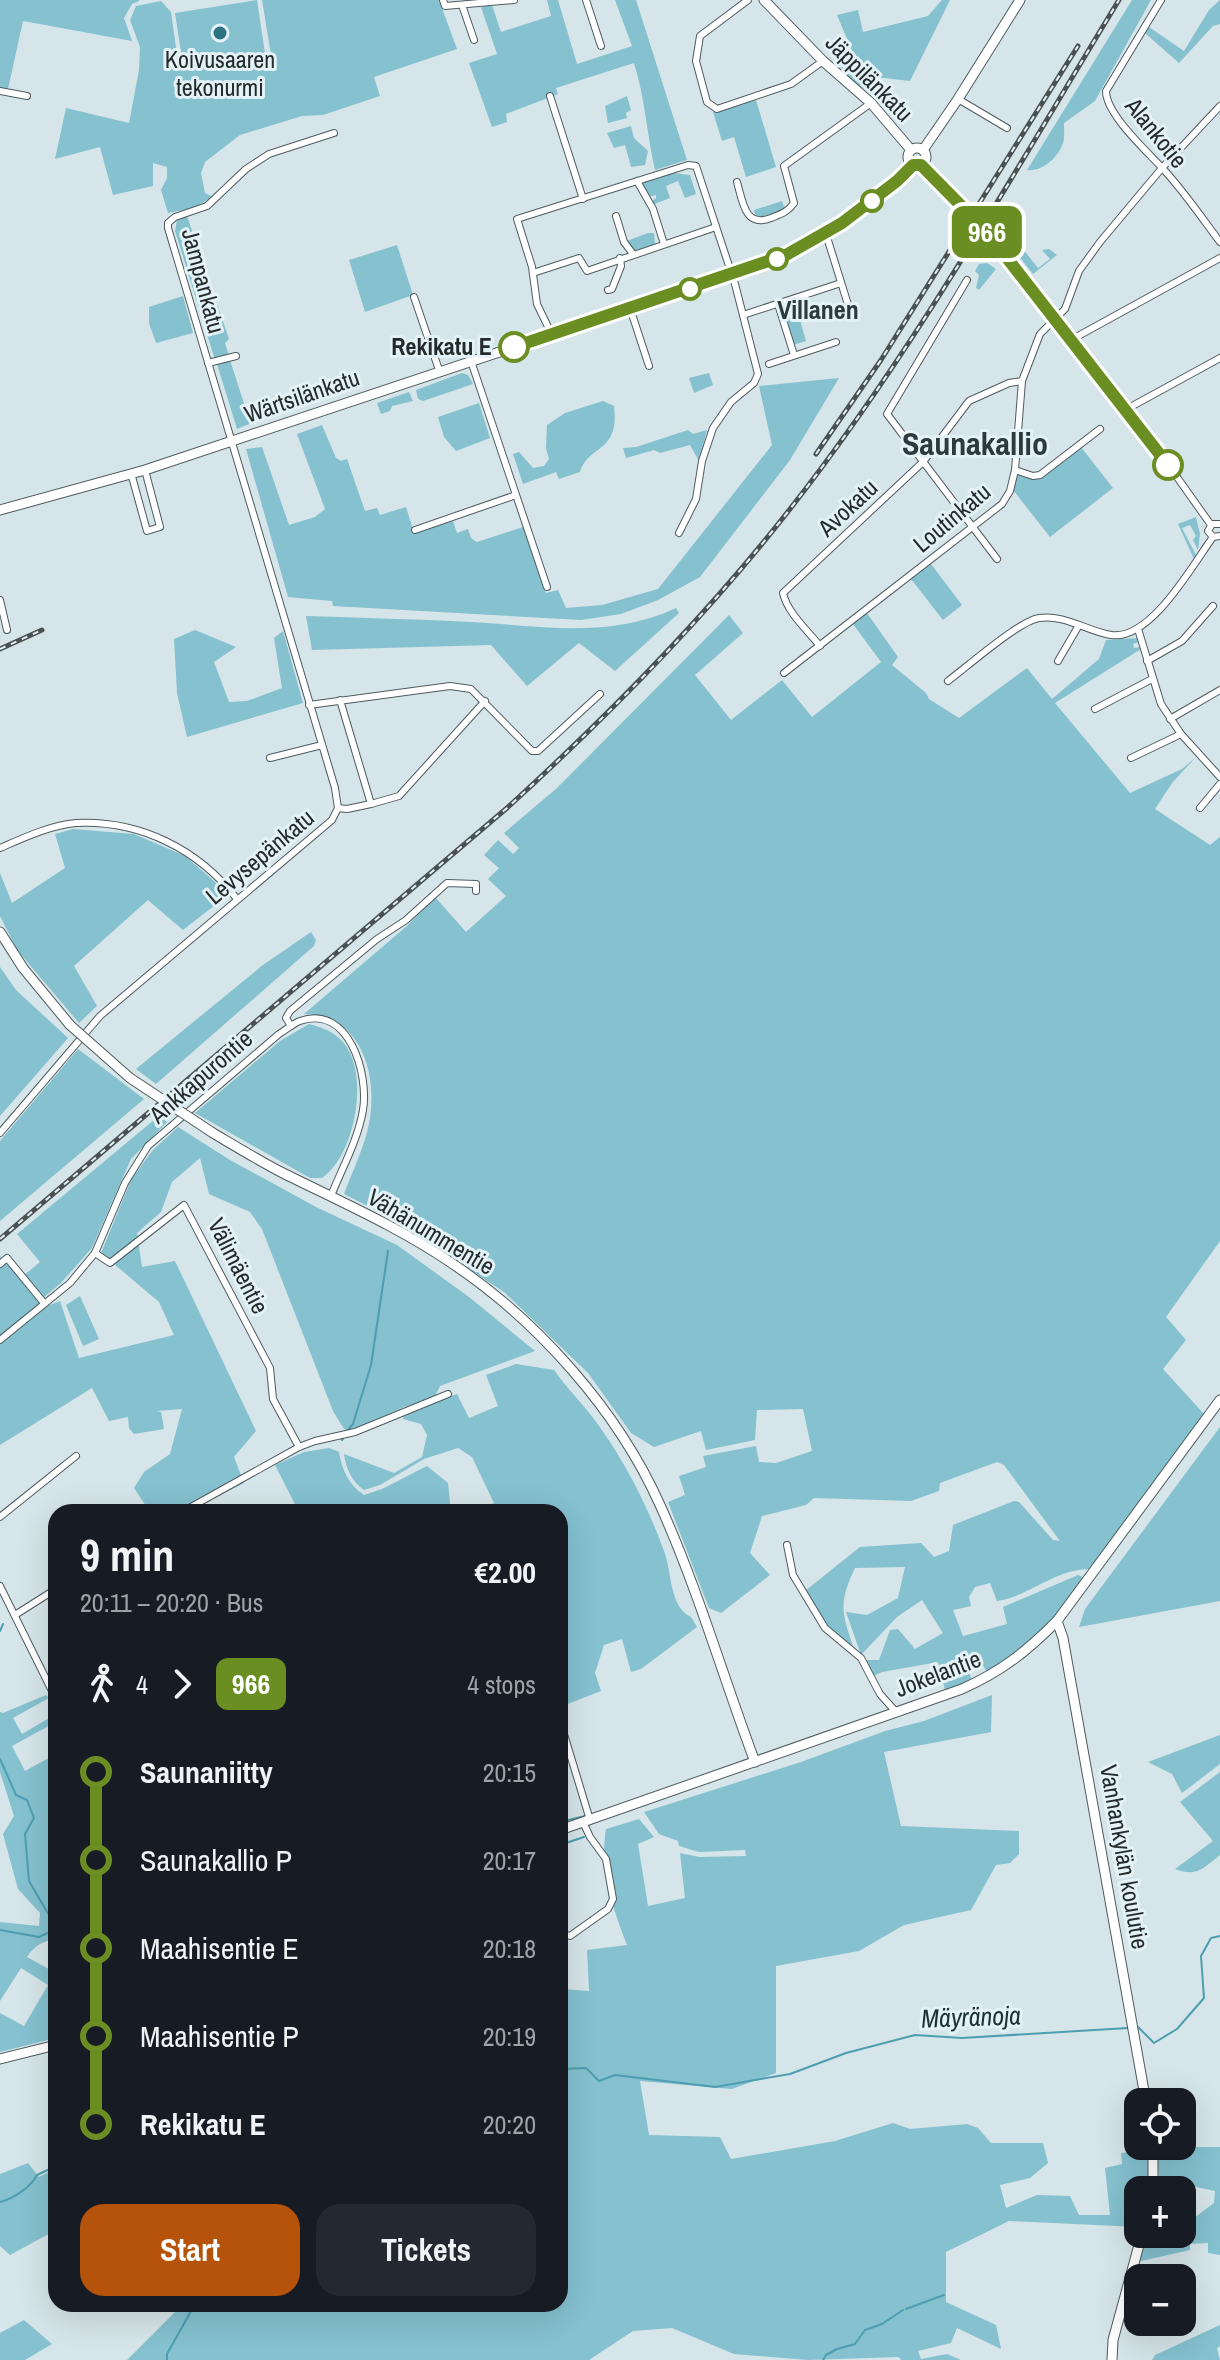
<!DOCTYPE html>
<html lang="en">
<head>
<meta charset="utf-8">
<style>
	:root { --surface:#171b24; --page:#242831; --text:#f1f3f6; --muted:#9ea1a6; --accent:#b45309 }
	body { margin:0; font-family:"Archivo Narrow",sans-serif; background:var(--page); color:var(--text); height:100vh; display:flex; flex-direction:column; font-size:30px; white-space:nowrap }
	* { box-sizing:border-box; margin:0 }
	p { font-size:26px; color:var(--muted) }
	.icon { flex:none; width:44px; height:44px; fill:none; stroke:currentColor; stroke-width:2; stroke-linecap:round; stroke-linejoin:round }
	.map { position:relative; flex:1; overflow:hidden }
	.details { position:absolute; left:48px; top:1504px; width:520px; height:808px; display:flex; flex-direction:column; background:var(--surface); border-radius:24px; box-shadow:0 8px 32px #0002 }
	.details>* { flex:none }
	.badge { padding:0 16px; border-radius:12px; font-size:28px; line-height:52px }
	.fabs { position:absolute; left:1124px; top:2088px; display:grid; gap:16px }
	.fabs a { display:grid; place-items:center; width:72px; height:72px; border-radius:16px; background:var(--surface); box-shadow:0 8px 32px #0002; font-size:40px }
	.map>.badge { position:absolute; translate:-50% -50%; box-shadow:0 0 0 4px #fff }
	.legs { display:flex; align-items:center; gap:12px; height:88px; padding:0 32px; font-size:26px }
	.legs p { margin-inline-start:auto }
	.overview { display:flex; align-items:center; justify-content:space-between; height:136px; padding:0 32px }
	h1 { font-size:44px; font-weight:700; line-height:60px }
	.button { display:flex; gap:16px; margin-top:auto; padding:16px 32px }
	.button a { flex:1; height:92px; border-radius:24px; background:var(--accent); color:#fff; font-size:32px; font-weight:700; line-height:92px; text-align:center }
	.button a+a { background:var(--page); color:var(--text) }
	ul { padding:0 32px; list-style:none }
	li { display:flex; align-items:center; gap:28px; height:88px; font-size:30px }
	li i { display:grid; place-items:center; width:12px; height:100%; margin:0 10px; background:currentColor }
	li i::after { content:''; width:20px; height:20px; margin:-10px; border:6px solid; border-radius:50%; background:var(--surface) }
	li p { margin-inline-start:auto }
	li:first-child i { background:linear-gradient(#0000 50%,currentColor 0) }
	li:last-child i { background:linear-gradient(currentColor 50%,#0000 0) }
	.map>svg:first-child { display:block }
</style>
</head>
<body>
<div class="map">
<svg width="1220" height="2360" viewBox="0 0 1220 2360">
	<rect width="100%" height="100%" fill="#d6e5e9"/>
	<g fill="#85c1cf">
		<polygon points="0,0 139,0 139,1 132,4 124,18 132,41 23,21 8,89 0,87"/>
		<polygon points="257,0 265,53 183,65 175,13"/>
		<polygon points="262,0 439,0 457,49 374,77 380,96 323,115 302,116 240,135 205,162 201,173 205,193 213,197 193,208 168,213 161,190 167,178 167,167 153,163 153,186 113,195 100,147 55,159 66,108 129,123 139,70 140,47 130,20 136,6 161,1 171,12 179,69 271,55"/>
		<path d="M547 0H558L577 64 632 46 615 0H636L687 160 655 170C647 135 645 98 634 63L556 88 558 94 506 114 507 122 492 127 469 63 497 54 481 7 492 5 501 32 551 16Z"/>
		<polygon points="942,0 950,0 910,81 876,77 862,89 840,70 853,53 837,15 858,10 863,32 928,16"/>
		<path d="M1132 0H1151L1095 101 1064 123C1064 129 1065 138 1063 143 1058 158 1042 172 1027 170Z"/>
		<polygon points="1220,0 1220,24 1213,26 1179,63 1145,33 1149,27 1184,51 1209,10"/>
		<polygon points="627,96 631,110 626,113 627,118 608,123 605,106"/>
		<polygon points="756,100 776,167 746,177 734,137 722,141 713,112"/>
		<polygon points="631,126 634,138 648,151 645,165 631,167 625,145 614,148 607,133"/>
		<polygon points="674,173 690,175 696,194 685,198 678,181 666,186 670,198 652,205 651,202 656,198 656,195 648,197 641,183"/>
		<polygon points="782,201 785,210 756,218 754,210"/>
		<polygon points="187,216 229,339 225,343 229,356 215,360 175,231 177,220"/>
		<polygon points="1007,229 1038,268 1050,259 1042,250 1049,249 1057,255 1033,274 1003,236"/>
		<polygon points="648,233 654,233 655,244 634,251 627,241"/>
		<polygon points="397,245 413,295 365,312 349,260"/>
		<polygon points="987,263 996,269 979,290 976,288 979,275 975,271 979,264"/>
		<polygon points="183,296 193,333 156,343 149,323 149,307"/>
		<polygon points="796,306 806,341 793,345 782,311"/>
		<polygon points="230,360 247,413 294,397 295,405 237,429 217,364"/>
		<polygon points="462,373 468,375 473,384 423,401 418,399 416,390"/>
		<polygon points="709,373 713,385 694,393 689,378"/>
		<polygon points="839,378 790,460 700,577 658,600 621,614 581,620 333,606 332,601 288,597 246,449 262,447 289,525 315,517 325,509 297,434 322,425 336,458 341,461 347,459 365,511 377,508 380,515 406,507 414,533 453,521 457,533 468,529 471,538 477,542 523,527 546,593 558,590 566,608 602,605 658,589 772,445 759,386"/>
		<polygon points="409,392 413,401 392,406 390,411 381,414 377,403"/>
		<path d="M603 401 614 406C620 453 589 444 580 472L559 479 556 472 523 484 513 454 519 452 533 468 544 466 549 459 546 448 547 425 565 413Z"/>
		<polygon points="479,403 490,438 456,451 444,437 438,417"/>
		<polygon points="688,430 693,434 707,430 699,461 690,445 660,453 654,450 626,458 623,448 636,447"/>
		<polygon points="1081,447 1113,488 1050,537 1013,490 1017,473 1037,478"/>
		<polygon points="1196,517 1200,534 1198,550 1193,540 1196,536 1190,525 1182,528 1196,555 1194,559 1178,524"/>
		<polygon points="931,564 962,605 943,620 911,579"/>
		<path d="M676 608 679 613 615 671 579 643 527 686 491 645 312 650 306 616C361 618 416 619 471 622 540 626 611 639 676 608Z"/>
		<path d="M867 613 898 657 892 665 926 693 929 699 959 718 1027 668 1052 699 1099 659 1106 640 1138 638 1139 642 1133 644 1134 648 1140 647 1141 649 1055 703 1130 793 1182 769 1195 758 1172 783 1155 809 1210 845 1220 837V1241L1166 1317 1186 1340 1163 1369 1204 1414 1090 1569C1055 1569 1030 1596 997 1601L990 1583 975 1587 969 1597 971 1606 953 1610 963 1636 1007 1624 1003 1607 1078 1575 1085 1578 1057 1618 989 1675 980 1661 966 1666 972 1680 945 1690 938 1662 882 1672 874 1676 866 1660H879L890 1630 898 1629 915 1649 943 1633 922 1600 897 1617 861 1655 846 1612 867 1615 898 1598 905 1567 855 1568C839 1602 841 1611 853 1646 828 1633 819 1614 805 1591L860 1547 921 1543 934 1557 949 1551 953 1525 1014 1501 1019 1502 1053 1540 1060 1541 1004 1465 997 1462 940 1483 939 1491 911 1501 814 1498 806 1505 762 1516 750 1553 770 1575 721 1613 709 1608 668 1502 685 1495 679 1476 706 1467 703 1456 756 1446 759 1462 776 1463 812 1451 803 1409 757 1410 755 1440 706 1450 701 1431 654 1447 631 1433 588 1373 504 1292 395 1220 344 1194C351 1175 360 1156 366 1136 381 1086 367 1015 304 1014L408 925 435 897 466 932 506 896 488 879 499 868 484 855 498 840 513 854 519 848 504 833 557 788 729 615 743 633 695 675 731 720 782 680 812 717 881 662 853 624Z"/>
		<polygon points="195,630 236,647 214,662 229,702 247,701 282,688 274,638 283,631 303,703 187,737 177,693 174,639"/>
		<polygon points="73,829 134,834 185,856 229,894 183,930 148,900 74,966 97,1006 79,1023 17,950 0,916 0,873 12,903 65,868 55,834"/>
		<polygon points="311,932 316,940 314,946 156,1084 136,1069 263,965"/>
		<polygon points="0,967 16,990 68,1038 0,1116"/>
		<path d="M309 1024C326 1028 341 1035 349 1051 367 1084 354 1156 322 1178H310L195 1113 280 1041Z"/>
		<polygon points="78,1049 144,1099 0,1221 0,1141"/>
		<polygon points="160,1115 167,1122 131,1159 92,1248 60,1284 44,1297 50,1305 60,1301 79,1358 174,1335 159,1302 101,1253 131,1180 152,1151 178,1127 230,1160 316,1207 397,1245 469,1297 535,1351 440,1386 434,1398 404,1407 350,1432 344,1429 333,1411 262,1229 250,1212 209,1194 200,1158 172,1182 161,1212 137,1233 142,1267 175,1261 256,1431 234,1457 244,1483 201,1505 205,1512 150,1512 134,1488 144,1472 170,1454 182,1409 157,1411 161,1412 164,1429 134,1434 129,1428 128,1417 109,1421 92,1388 0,1445 0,1254 1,1260 7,1259 22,1277 40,1262 17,1234"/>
		<polygon points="80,1296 99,1339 83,1346 66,1305"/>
		<path d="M516 1364 554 1370C566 1387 581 1402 594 1419 623 1458 647 1504 664 1551 672 1571 669 1607 691 1617L697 1627 641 1669 631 1672 622 1639 604 1645 595 1673 601 1691 560 1707V1512H471L494 1503 472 1457 458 1448 424 1459 380 1485 364 1490C352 1482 346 1469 344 1454L394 1473 422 1457 427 1435 421 1424 403 1419 404 1413 457 1394 469 1418 498 1406 486 1375Z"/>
		<polygon points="1220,1427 1220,1601 1079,1627 1085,1609"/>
		<path d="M329 1448 339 1452C342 1470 349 1485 364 1495L382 1489 427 1466 448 1483 451 1512H299L275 1465 304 1452Z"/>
		<path d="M46 1695 49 1698 13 1718 22 1734 56 1714V1722L12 1746 25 1771 56 1754V1939C43 1941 35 1945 27 1957L56 1973V2038L0 2052V2013L24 2026 48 1985 21 1968 0 2001V1922L39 1926 40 1913 18 1889 3 1834 14 1816 0 1772V1712L3 1713Z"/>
		<path d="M992 1695 991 1732 884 1752 901 1826 1019 1831V1854L1010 1863 996 1865 971 1910 904 1925 859 1951 776 1966V2073L732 2089 640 2081 649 2135 720 2137 731 2159 835 2141 893 2123 910 2129 967 2124 978 2128 991 2143H1043L1048 2163 1030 2178 1000 2185 1006 2208 1037 2195 1070 2196 1079 2215H1110L1105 2168 1122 2164 1121 2153 1151 2149 1150 2190H1138V2227L1009 2221 946 2252V2302L996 2325 1001 2349 957 2328 951 2343 918 2351 921 2359 947 2354 961 2360H901L899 2357 808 2360 734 2354 672 2328 633 2331 589 2360H127L183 2304H560V1989L589 1991 587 1950 627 1945C613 1909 599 1868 606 1829L639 1819 654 1837 638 1844 648 1906 685 1898 680 1853 699 1857 746 1856 745 1850 699 1852 679 1846 678 1841 659 1834 644 1812 801 1762 885 1731 924 1721Z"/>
		<polygon points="1220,1735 1220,1764 1182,1793 1172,1774 1148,1762"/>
		<path d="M1220 1772V1855C1202 1869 1197 1877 1175 1869L1213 1841 1180 1802Z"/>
		<polygon points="1157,2147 1220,2147 1220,2255 1208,2253 1208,2243 1190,2244 1190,2250 1137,2262 1147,2234 1182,2234 1182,2227 1214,2203 1215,2191 1159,2179"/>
		<polygon points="28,2163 39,2177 56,2168 56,2230 10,2255 0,2246 0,2174"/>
		<polygon points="24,2320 52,2344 25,2360 0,2360 0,2333"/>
		<polygon points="1220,2325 1220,2346 1217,2348 1220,2360 1152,2360 1155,2355"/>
	</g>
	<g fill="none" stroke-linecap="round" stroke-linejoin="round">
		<g stroke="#4d9eb0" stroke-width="2">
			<polyline points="348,1430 353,1424 371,1365 388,1251"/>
			<polyline points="342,1440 343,1439"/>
			<polyline points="0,1631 3,1624"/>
			<polyline points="0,1759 16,1795 27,1800 34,1818 25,1834 29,1881 56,1927"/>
			<polyline points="560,1822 585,1816"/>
			<polyline points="560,1845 584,1837"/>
			<polyline points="0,1930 39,1937 56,1929"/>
			<polyline points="1138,2027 1154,2043 1177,2029 1204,1998 1201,1956 1211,1938 1220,1936"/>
			<polyline points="560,2069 586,2068 599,2081 615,2075 715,2087 790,2074 846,2053 915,2035 962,2038 1128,2028"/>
			<path d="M0 2202C13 2199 31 2187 37 2175L56 2166"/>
			<polyline points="906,2309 944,2295"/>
			<polyline points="1124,2315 1128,2316"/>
			<polyline points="167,2360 167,2354 195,2304"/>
			<polyline points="823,2360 826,2355 837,2349 855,2344 865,2330 882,2324 903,2310"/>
		</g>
		<g stroke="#4e5b5e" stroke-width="8">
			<g id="street">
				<polyline points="443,0 445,6 514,0"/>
				<polyline points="586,0 601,46"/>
				<polyline points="748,0 700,36 696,61 707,102 717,109 791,84 823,61"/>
				<path d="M1161 0 1106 91C1106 115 1149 153 1165 171 1185 193 1202 218 1220 242"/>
				<polyline points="462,5 474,40"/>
				<polyline points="0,91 27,96"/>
				<polyline points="550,96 583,199"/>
				<polyline points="958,99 1007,128"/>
				<polyline points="921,165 986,231 1015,266 1060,330 1172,470 1211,525"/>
				<polyline points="637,181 653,209 664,244"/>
				<path d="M737 182C743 203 745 228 771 218 781 214 788 212 794 203L784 166 871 103"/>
				<polyline points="616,216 624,242 633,254"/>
				<polyline points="826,234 850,311"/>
				<polyline points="533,273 579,258 587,271 716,227"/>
				<polyline points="967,280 887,414 997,559"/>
				<polyline points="608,290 612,289 621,266 620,258"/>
				<polyline points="414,297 439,370"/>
				<polyline points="778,304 794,355"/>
				<polyline points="630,308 649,366"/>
				<polyline points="743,315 841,283"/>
				<polyline points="551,333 537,304 532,267 517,219 688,165 696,166 735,284 758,374 754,383 731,402 713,428 702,461 696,499 679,533"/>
				<polyline points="1069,341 1220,258"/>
				<polyline points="471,361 547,587"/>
				<polyline points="208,363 236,356"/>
				<polyline points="769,364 836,342"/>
				<polyline points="1125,410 1220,358"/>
				<polyline points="1015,470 1033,476 1040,475 1100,429"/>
				<polyline points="131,473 147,531 160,527 145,470"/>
				<polyline points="1220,524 1212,524 1208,531 1213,537 1220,536"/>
				<polyline points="415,530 516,495"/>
				<polyline points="0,600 7,630"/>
				<polyline points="1138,629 1161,704 1181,734 1220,777"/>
				<path d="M820 646C807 630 787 612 783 593L923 462 969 401 1009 383 1022 381"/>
				<polyline points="1058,661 1079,625"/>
				<polyline points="1147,661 1182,641 1213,606"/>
				<polyline points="784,673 1002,504 1010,491 1015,470 1022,381 1040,334 1065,309 1079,271 1100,242 1162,168 1220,106"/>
				<path d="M948 681C968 666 1019 621 1039 618 1064 614 1087 631 1111 635 1151 641 1193 564 1213 537"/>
				<polyline points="340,700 371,804"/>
				<polyline points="309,705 450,686 471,689 532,751 538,751 600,694"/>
				<polyline points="1095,709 1152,679"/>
				<polyline points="1170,719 1220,690"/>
				<polyline points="270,758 322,745"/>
				<polyline points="1131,758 1181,734"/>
				<polyline points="338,808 347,809 371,804 399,796 485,701"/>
				<polyline points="1200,808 1220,784"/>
				<path d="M0 848C23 838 51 825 76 823 140 820 198 849 237 899"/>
				<polyline points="291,1026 286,1018 290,1011 377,939 406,920 447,883 476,884 476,891"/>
				<polyline points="0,1133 100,1016 332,820 338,808 335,788 168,228 168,223 175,217 207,206 246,169 269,154 334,133"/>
				<polyline points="95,1253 110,1263 184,1205 270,1368 273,1399 299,1447"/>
				<polyline points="0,1264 7,1258 44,1303"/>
				<path d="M0 1340 70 1283 95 1253 125 1183 148 1146 279 1034C286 1030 292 1024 300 1021 349 1004 369 1074 363 1110 358 1140 342 1168 331 1196"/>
				<polyline points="182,1512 299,1447 315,1441 355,1432 448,1394"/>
				<polyline points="0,1517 76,1456"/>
				<polyline points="787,1545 793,1575 825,1628 861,1658 880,1694 896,1712"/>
				<polyline points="0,1586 56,1699"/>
				<polyline points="15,1615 56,1589"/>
				<polyline points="560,1721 590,1820"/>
				<polyline points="560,1933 570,1936 608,1909 613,1899 606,1859 590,1837 583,1822"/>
			</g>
		</g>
		<g stroke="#4e5b5e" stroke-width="11">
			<g id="secondary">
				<polyline points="764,0 823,61 871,103 911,150"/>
				<circle cx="917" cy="157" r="9"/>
				<polyline points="923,150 958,99 1020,0"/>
				<path d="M0 510 145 470 761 265C809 246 881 205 913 165"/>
				<polyline points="0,932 23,968 70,1025"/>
				<path d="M213 1133C235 1146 258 1160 281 1172 339 1201 399 1227 453 1264 538 1321 618 1411 660 1505 698 1589 723 1677 755 1762"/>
				<polyline points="1057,1621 1063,1638 1146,2102"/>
				<path d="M560 1830 962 1689C1002 1671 1026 1652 1057 1621L1220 1400"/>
				<polyline points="0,2059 56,2045"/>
				<polyline points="1153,2190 1153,2146"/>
				<polyline points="1112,2360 1113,2340 1142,2234"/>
			</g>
		</g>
		<use href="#street" stroke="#fff" stroke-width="6"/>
		<use href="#secondary" stroke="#fff" stroke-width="9"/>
		<g stroke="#495153" stroke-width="5">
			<g id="rail">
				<polyline points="816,454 881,360 1078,46"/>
				<polyline points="0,649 42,630"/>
				<path d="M0 1239 507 808C609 715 705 618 790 509 915 350 1014 172 1119 0"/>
			</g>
		</g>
		<use href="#rail" stroke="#e3f2f6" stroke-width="2" stroke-dasharray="6" stroke-linecap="butt"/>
		<g stroke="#4e5b5e" stroke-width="11" stroke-linecap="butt">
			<polyline id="secondary-bridge" points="70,1025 130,1078 213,1133"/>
		</g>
		<use href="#secondary-bridge" stroke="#fff" stroke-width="9"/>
	</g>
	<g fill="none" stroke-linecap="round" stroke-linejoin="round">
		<g stroke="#fff" stroke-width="18">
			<polyline id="line-1" points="514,347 786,255 842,223 897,181 913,165 921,165 986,231 1168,465"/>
		</g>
		<use href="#line-1" stroke="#6b8e23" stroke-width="12"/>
	</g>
	<circle fill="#2c7280" stroke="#e3f2f6" stroke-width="3" cx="220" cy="33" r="8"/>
	<g fill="#fff" stroke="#6b8e23" stroke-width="4">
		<circle cx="872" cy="201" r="10"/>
		<circle cx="777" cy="259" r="10"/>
		<circle cx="690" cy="289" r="10"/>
		<circle cx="514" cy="347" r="14"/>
		<circle cx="1168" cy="465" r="14"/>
	</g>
	<g text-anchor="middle" stroke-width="6" stroke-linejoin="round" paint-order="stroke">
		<g font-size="24" fill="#252b2c" stroke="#e3f2f6">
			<text x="220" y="68">Koivusaaren<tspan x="220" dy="28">tekonurmi</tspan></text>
		</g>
		<g font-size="24" fill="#252b2c" stroke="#e3f2f6">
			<text transform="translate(869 78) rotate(45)" y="8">Jäppilänkatu</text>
			<text transform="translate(1156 133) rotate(51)" y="8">Alankotie</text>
			<text transform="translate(203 281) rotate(75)" y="8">Jampankatu</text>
			<text transform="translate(302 396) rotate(-19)" y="8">Wärtsilänkatu</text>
			<text transform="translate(848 508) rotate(-43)" y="8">Avokatu</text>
			<text transform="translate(952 518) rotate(-40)" y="8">Loutinkatu</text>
			<text transform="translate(260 857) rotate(-40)" y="8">Levysepänkatu</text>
			<text transform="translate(201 1077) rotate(-41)" y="8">Ankkapurontie</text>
			<text transform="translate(431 1232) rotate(31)" y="8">Vähänummentie</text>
			<text transform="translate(238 1266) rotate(63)" y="8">Välimäentie</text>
			<text transform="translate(938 1674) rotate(-21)" y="8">Jokelantie</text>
			<text transform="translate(1124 1857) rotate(80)" y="8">Vanhankylän koulutie</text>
		</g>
		<g font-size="24" font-weight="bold" fill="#252b2c" stroke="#e3f2f6" text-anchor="end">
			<text x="492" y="355">Rekikatu E</text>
		</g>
		<g font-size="26" font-weight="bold" fill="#2d393c" stroke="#e3f2f6">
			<text x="818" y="319">Villanen</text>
		</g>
		<g font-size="26" font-style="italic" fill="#1d3237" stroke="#e3f2f6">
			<text transform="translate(971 2017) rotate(-2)" y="9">Mäyränoja</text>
		</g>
		<g font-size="32" font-weight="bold" fill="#2d393c" stroke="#e3f2f6">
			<text x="975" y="455">Saunakallio</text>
		</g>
	</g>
</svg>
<div class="fabs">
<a><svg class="icon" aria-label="locate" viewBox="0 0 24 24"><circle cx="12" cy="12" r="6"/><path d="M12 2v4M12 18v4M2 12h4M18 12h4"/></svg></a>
<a>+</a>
<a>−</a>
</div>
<b class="badge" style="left:987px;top:232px;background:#6b8e23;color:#fff">966</b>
<section class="details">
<div class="overview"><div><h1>9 min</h1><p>20:11 – 20:20 · Bus</p></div><b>€2.00</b></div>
<div class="legs"><svg class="icon" aria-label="walk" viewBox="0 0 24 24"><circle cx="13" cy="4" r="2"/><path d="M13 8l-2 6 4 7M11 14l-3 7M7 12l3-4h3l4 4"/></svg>4<svg class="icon" aria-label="forward" viewBox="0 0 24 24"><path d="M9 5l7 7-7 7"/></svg><b class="badge" style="background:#6b8e23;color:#fff">966</b><p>4 stops</p></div>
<ul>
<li><i style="color:#6b8e23"></i><b>Saunaniitty</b><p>20:15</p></li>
<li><i style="color:#6b8e23"></i><span>Saunakallio P</span><p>20:17</p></li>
<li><i style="color:#6b8e23"></i><span>Maahisentie E</span><p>20:18</p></li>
<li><i style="color:#6b8e23"></i><span>Maahisentie P</span><p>20:19</p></li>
<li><i style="color:#6b8e23"></i><b>Rekikatu E</b><p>20:20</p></li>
</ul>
<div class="button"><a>Start</a><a>Tickets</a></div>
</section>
</div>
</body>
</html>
